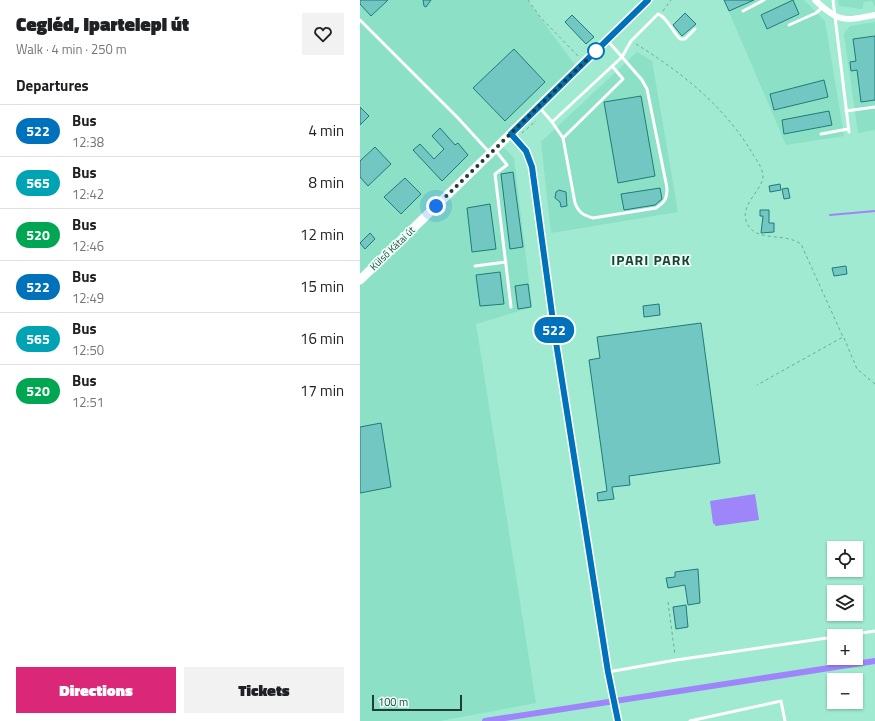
<!DOCTYPE html>
<html lang="en">
<head>
<meta charset="utf-8">
<style>
	:root { --surface:#fff; --page:#f2f2f2; --text:#202124; --muted:#757577; --line:#e0e0e0; --accent:#db2777 }
	body { margin:0; font-family:"Titillium Web",sans-serif; background:var(--page); color:var(--text); height:100vh; display:flex; flex-direction:column; font-size:15px; white-space:nowrap }
	* { box-sizing:border-box; margin:0 }
	p { font-size:13px; color:var(--muted) }
	.icon { flex:none; width:22px; height:22px; fill:none; stroke:currentColor; stroke-width:2; stroke-linecap:round; stroke-linejoin:round }
	.map { position:relative; flex:1; overflow:hidden }
	.drawer { display:flex; flex-direction:column; background:var(--surface); width:360px }
	.drawer>* { flex:none }
	.badge { padding:0 8px; border-radius:13px; font-size:14px; line-height:26px }
	.buttons { position:absolute; left:467px; top:541px; display:grid; gap:8px }
	.buttons a { display:grid; place-items:center; width:36px; height:36px; border-radius:0px; background:var(--surface); box-shadow:0 1px 3px #0004; font-size:20px }
	.scale { position:absolute; left:12px; bottom:10px; width:90px; box-sizing:border-box; padding-left:4px; border:2px solid #1f3e34; border-top:0; font-size:11px; line-height:14px; white-space:nowrap; color:#1f3e34; -webkit-text-stroke:3px #e9fff7; paint-order:stroke }
	.you { position:absolute; width:20px; height:20px; margin:-10px; border:3px solid #fff; border-radius:50%; background:#1a73e8; box-shadow:0 0 0 6px #1a73e833 }
	.map>.badge { position:absolute; translate:-50% -50%; box-shadow:0 0 0 2px #fff }
	h2 { padding:0 16px; font-size:15px; line-height:36px }
	.round { display:grid; place-items:center; flex:none; width:42px; height:42px; border-radius:0px; background:var(--page) }
	.summary { display:flex; align-items:center; justify-content:space-between; height:68px; padding:0 16px }
	h1 { font-size:19px; font-weight:800; line-height:30px }
	.primary-button { display:flex; gap:8px; margin-top:auto; padding:8px 16px }
	.primary-button a { flex:1; height:46px; border-radius:0px; background:var(--accent); color:#fff; font-size:16px; font-weight:800; line-height:46px; text-align:center }
	.primary-button a+a { background:var(--page); color:var(--text) }
	ul { padding:0; list-style:none }
	li { display:flex; align-items:center; gap:12px; height:52px; padding:0 16px; border-top:1px solid var(--line) }
	li div { flex:1 }
	li b { display:block; font-size:15px }
	li em { font-style:normal }
	li .badge { min-width:44px; font-weight:700; text-align:center }
	main { display:flex; flex:1; min-height:0 }
	.map>svg:first-child { display:block }
</style>
</head>
<body>
<main>
<section class="drawer">
<div class="summary"><div><h1>Cegléd, Ipartelepi út</h1><p>Walk · 4 min · 250 m</p></div><a class="round"><svg class="icon" aria-label="heart" viewBox="0 0 24 24"><path d="M12 20l-8-8c-3-5 5-10 8-4 3-6 11-1 8 4z"/></svg></a></div>
<h2>Departures</h2>
<ul>
<li><span class="badge" style="background:#0072bc;color:#fff">522</span><div><b>Bus</b><p>12:38</p></div><em>4 min</em></li>
<li><span class="badge" style="background:#00a3b4;color:#fff">565</span><div><b>Bus</b><p>12:42</p></div><em>8 min</em></li>
<li><span class="badge" style="background:#00a651;color:#fff">520</span><div><b>Bus</b><p>12:46</p></div><em>12 min</em></li>
<li><span class="badge" style="background:#0072bc;color:#fff">522</span><div><b>Bus</b><p>12:49</p></div><em>15 min</em></li>
<li><span class="badge" style="background:#00a3b4;color:#fff">565</span><div><b>Bus</b><p>12:50</p></div><em>16 min</em></li>
<li><span class="badge" style="background:#00a651;color:#fff">520</span><div><b>Bus</b><p>12:51</p></div><em>17 min</em></li>
</ul>
<div class="primary-button"><a>Directions</a><a>Tickets</a></div>
</section>
<div class="map">
<svg width="515" height="721" viewBox="0 0 515 721">
	<rect width="100%" height="100%" fill="#9fead1"/>
	<g fill="#8ce0c5">
		<polygon points="0,0 167,0 215,65 138,141 154,158 172,307 116,324 176,703 80,721 0,721"/>
		<polygon points="364,0 444,0 465,21 484,136 426,145"/>
		<polygon points="478,0 515,0 515,7 512,1 504,2 502,9 479,6"/>
		<polygon points="515,22 515,130 498,133 484,34 490,26"/>
		<polygon points="277,52 292,61 318,212 191,233 181,142"/>
	</g>
	<polygon fill="#9e85fa" points="395,494 399,520 356,526 353,523 350,501"/>
	<g fill="none" stroke-linecap="round" stroke-linejoin="round">
		<polyline stroke="#9e85fa" stroke-width="2" points="470,215 515,211"/>
		<polyline stroke="#9e85fa" stroke-width="6" points="125,721 515,661"/>
	</g>
	<g fill="#73c7c3" stroke="#1e7b78">
		<polygon points="0,0 28,0 11,16 0,4"/>
		<polygon points="63,0 71,0 66,7 64,6"/>
		<polygon points="364,0 394,0 369,11"/>
		<polygon points="433,0 439,14 407,29 401,15"/>
		<polygon points="325,13 336,24 322,36 313,25"/>
		<polygon points="212,15 234,37 226,44 205,22"/>
		<polygon points="515,36 515,100 501,102 497,70 491,71 490,62 496,61 493,39"/>
		<polygon points="154,49 185,82 145,121 113,88"/>
		<polygon points="464,80 468,97 414,110 410,94"/>
		<polygon points="281,96 295,176 258,183 244,102"/>
		<polygon points="0,107 9,116 0,125"/>
		<polygon points="469,111 472,125 424,134 422,120"/>
		<polygon points="80,128 95,145 98,143 108,155 82,181 53,150 60,144 74,159 84,149 72,136"/>
		<polygon points="15,147 31,164 8,186 0,177 0,161"/>
		<polygon points="153,172 163,247 150,249 141,174"/>
		<polygon points="45,178 61,194 41,214 24,197"/>
		<polygon points="420,184 421,190 410,192 409,186"/>
		<polygon points="300,188 302,199 295,205 264,210 261,194"/>
		<polygon points="428,188 430,198 424,199 422,189"/>
		<polygon points="199,190 206,192 207,206 201,207 200,202 195,198 196,192"/>
		<polygon points="130,204 136,249 112,252 107,208"/>
		<polygon points="400,210 409,210 409,223 414,223 414,232 401,233 403,216 400,216"/>
		<polygon points="10,233 15,239 5,249 0,243"/>
		<polygon points="486,266 487,274 474,276 472,268"/>
		<polygon points="140,272 144,304 120,306 116,275"/>
		<polygon points="168,284 171,307 158,309 155,286"/>
		<polygon points="299,304 300,315 284,317 283,306"/>
		<polygon points="341,323 360,463 269,476 270,485 252,487 254,499 238,501 237,493 247,491 229,360 240,358 237,337"/>
		<polygon points="21,423 31,487 0,493 0,427"/>
		<polygon points="338,569 340,603 328,605 325,585 308,588 306,578 315,577 315,572"/>
		<polygon points="326,605 328,627 316,629 313,607"/>
	</g>
	<g fill="none" stroke-linecap="round" stroke-linejoin="round">
		<g stroke="#6fa996" stroke-width="1" stroke-dasharray="3 3" stroke-linecap="butt">
			<polyline points="168,0 181,18 219,57"/>
			<polyline points="303,11 311,0"/>
			<path d="M276 44C321 72 363 105 391 151 395 158 403 168 403 176 403 191 374 208 390 228 401 241 425 233 441 244L483 337 397 385"/>
			<polyline points="162,133 176,121"/>
			<polyline points="484,338 497,369 515,384"/>
			<polyline points="308,602 315,655"/>
		</g>
		<g stroke="#fff" stroke-width="3">
			<polyline points="473,0 489,132"/>
			<polyline points="383,11 404,0"/>
			<polyline points="0,20 98,118 129,152"/>
			<polyline points="429,25 456,13 463,7"/>
			<polyline points="180,108 192,122 262,57 248,41"/>
			<polyline points="486,111 515,107"/>
			<path d="M192 122 203 138 215 203C219 213 223 215 233 218L296 208C305 202 307 199 307 188L287 89 282 80 262 57 271 41 298 14C307 17 312 31 320 39H325L335 29"/>
			<polyline points="461,134 488,129"/>
			<polyline points="203,138 263,79 252,66"/>
			<polyline points="136,151 147,165 135,174 151,307"/>
			<polyline points="115,266 146,262"/>
			<polyline points="481,636 515,631"/>
			<polyline points="248,672 316,660 474,637"/>
			<polyline points="330,721 421,701 425,721"/>
		</g>
		<g stroke="#fff" stroke-width="6">
			<path d="M455 0C479 23 484 21 515 15"/>
			<polyline points="151,134 166,151 172,167 195,336 248,672 258,721"/>
		</g>
		<polyline stroke="#fff" stroke-width="9" points="0,280 288,0"/>
	</g>
	<g fill="none" stroke-linecap="round" stroke-linejoin="round">
		<g stroke="#fff" stroke-width="9">
			<polyline id="line" points="258,721 248,672 195,336 172,167 166,151 151,134 288,0"/>
		</g>
		<use href="#line" stroke="#0072bc" stroke-width="6"/>
		<polyline stroke="#1f3e34" stroke-width="4" stroke-dasharray="0 7.2" points="76,206 236,51"/>
	</g>
	<circle fill="#fff" stroke="#0072bc" stroke-width="2" cx="236" cy="51" r="8"/>
	<g text-anchor="middle" stroke-width="3.5" stroke-linejoin="round" paint-order="stroke">
		<g font-size="10" fill="#1f3e34" stroke="#e9fff7">
			<text transform="translate(32 248) rotate(-44)" y="4">Külső Kátai út</text>
		</g>
		<g font-size="14" font-weight="bold" letter-spacing="1" fill="#1f3e34" stroke="#e9fff7">
			<text x="291" y="265">IPARI PARK</text>
		</g>
	</g>
</svg>
<div class="buttons">
<a><svg class="icon" aria-label="locate" viewBox="0 0 24 24"><circle cx="12" cy="12" r="6"/><path d="M12 2v4M12 18v4M2 12h4M18 12h4"/></svg></a>
<a><svg class="icon" aria-label="layers" viewBox="0 0 24 24"><path d="M12 4l9 5-9 5-9-5zM3 14l9 5 9-5"/></svg></a>
<a>+</a>
<a>−</a>
</div>
<div class="scale">100 m</div>
<div class="you" style="left:76px;top:206px"></div>
<b class="badge" style="left:194px;top:330px;background:#0072bc;color:#fff">522</b>
</div>
</main>
</body>
</html>
